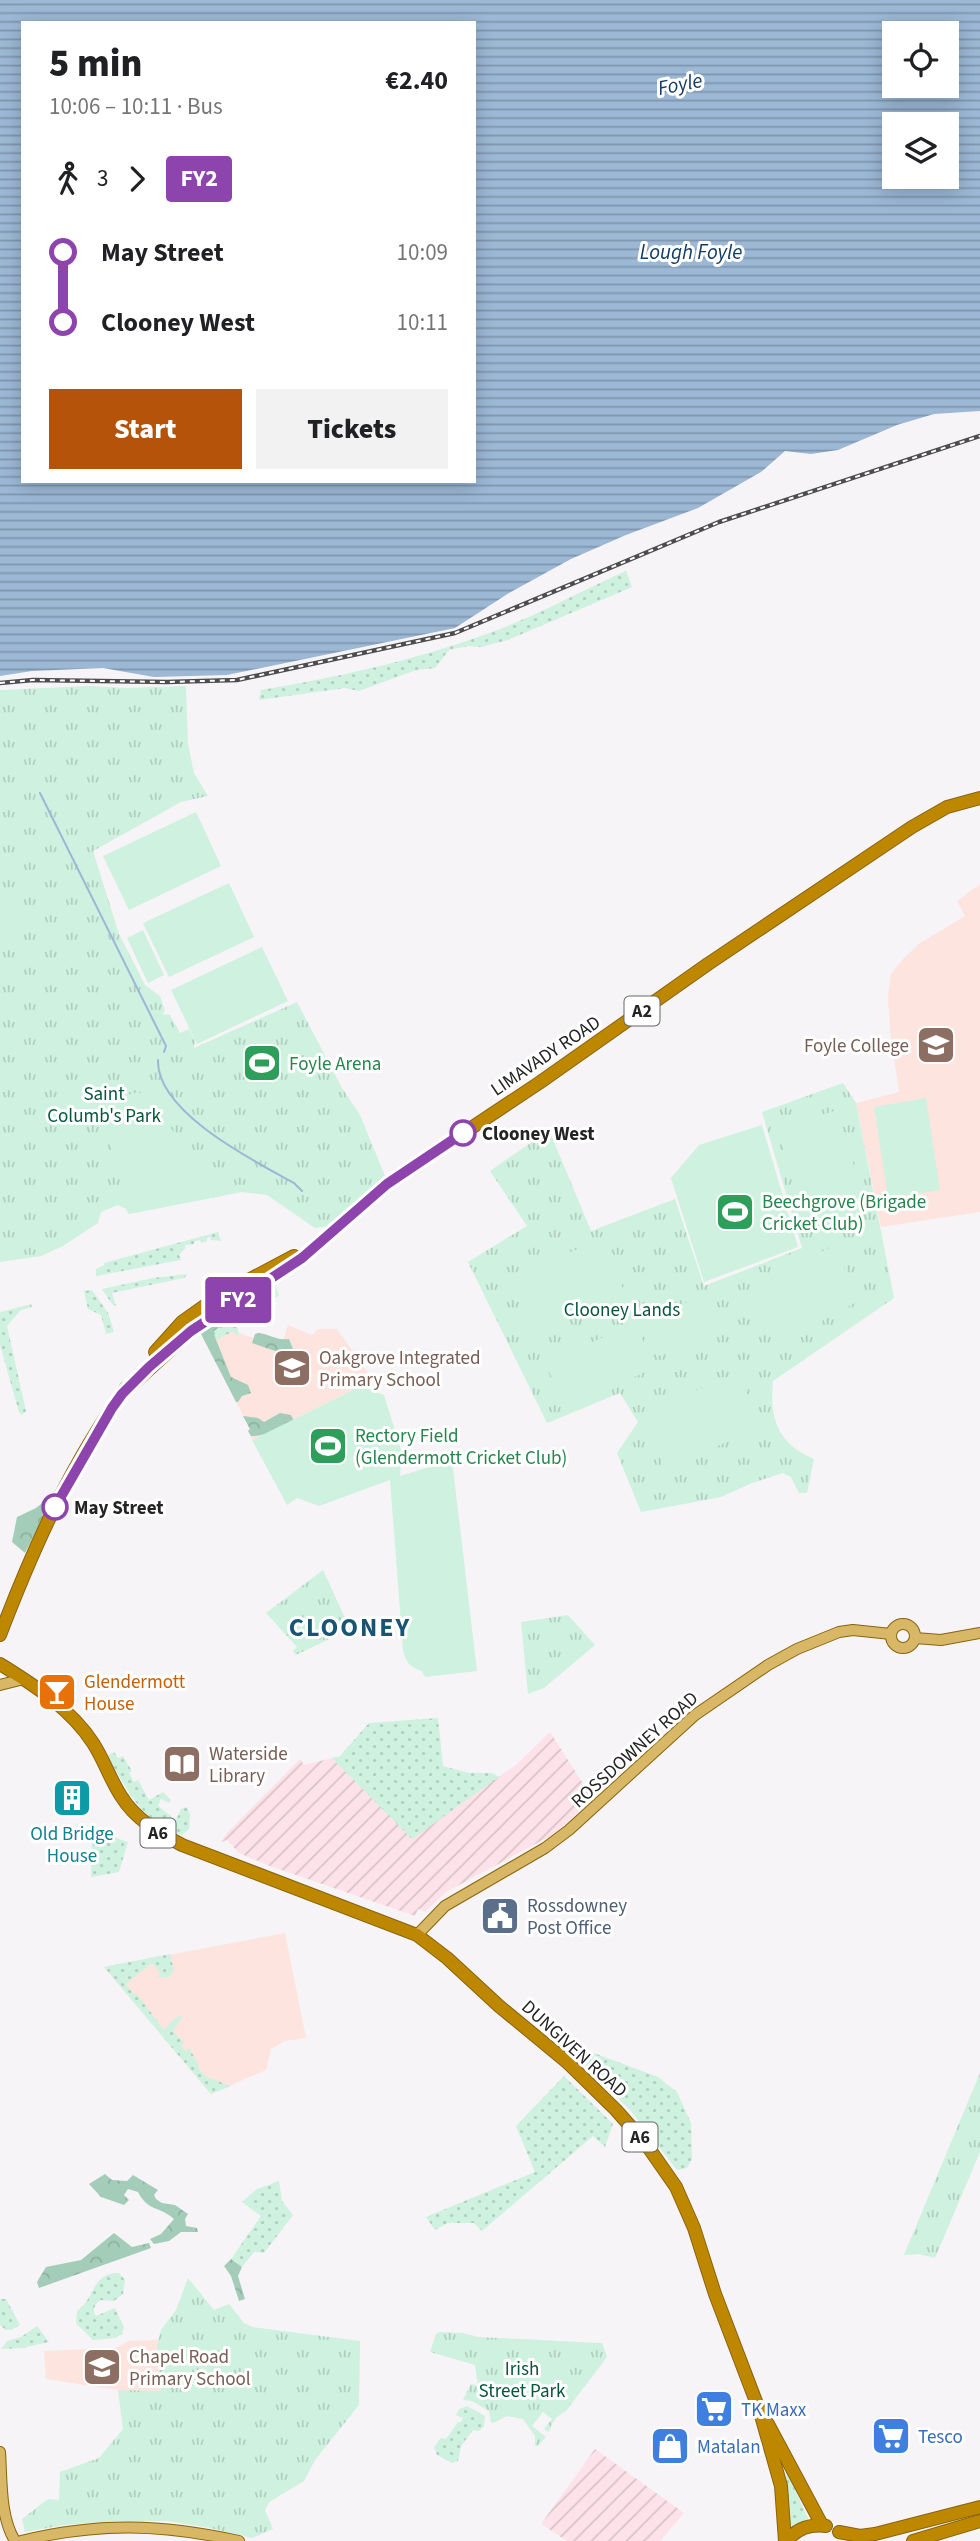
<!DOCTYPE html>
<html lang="en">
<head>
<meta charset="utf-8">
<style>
	:root { --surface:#fff; --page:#f2f2f2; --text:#202124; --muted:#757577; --accent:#b45309 }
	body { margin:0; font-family:"Source Sans 3",sans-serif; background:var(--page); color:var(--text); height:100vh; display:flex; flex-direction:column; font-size:26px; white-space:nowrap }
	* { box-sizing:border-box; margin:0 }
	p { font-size:23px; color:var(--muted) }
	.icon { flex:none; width:38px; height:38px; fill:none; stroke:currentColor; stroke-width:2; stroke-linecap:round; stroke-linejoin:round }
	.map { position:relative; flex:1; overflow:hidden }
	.details { position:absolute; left:21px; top:21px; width:455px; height:462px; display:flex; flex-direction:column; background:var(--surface); border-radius:0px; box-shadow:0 4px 18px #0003 }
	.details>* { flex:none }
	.badge { padding:0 14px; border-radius:5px; font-size:24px; line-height:46px }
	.buttons { position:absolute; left:882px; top:21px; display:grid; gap:14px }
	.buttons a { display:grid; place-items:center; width:77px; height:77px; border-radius:0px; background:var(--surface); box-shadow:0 4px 18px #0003; font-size:35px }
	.map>.badge { position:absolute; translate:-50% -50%; box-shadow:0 0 0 4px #fff }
	.legs { display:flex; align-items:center; gap:10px; height:77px; padding:0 28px; font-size:23px }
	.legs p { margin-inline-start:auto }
	.overview { display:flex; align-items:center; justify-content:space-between; height:119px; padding:0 28px }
	h1 { font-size:38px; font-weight:800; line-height:52px }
	.action { display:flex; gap:14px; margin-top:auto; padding:14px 28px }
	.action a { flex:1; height:80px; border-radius:0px; background:var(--accent); color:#fff; font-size:28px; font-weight:800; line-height:80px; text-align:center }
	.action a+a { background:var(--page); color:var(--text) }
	ul { padding:0 28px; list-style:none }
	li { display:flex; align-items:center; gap:24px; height:70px; font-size:26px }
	li i { display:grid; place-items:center; width:10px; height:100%; margin:0 9px; background:currentColor }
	li i::after { content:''; width:18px; height:18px; margin:-9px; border:5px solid; border-radius:50%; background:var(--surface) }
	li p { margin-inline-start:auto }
	li:first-child i { background:linear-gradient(#0000 50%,currentColor 0) }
	li:last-child i { background:linear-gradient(currentColor 50%,#0000 0) }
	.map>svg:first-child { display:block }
</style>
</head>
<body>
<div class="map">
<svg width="980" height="2541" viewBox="0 0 980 2541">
	<defs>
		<pattern id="industrial-furrows" width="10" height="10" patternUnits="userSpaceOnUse" patternTransform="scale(1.75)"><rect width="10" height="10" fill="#fde3e9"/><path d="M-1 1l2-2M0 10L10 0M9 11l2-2" fill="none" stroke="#d9c3c8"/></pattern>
		<pattern id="grass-dots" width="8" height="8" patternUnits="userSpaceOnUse" patternTransform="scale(1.75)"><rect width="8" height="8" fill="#cef1e0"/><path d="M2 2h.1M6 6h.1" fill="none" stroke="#b1cec0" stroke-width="1.8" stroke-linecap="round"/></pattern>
		<pattern id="forest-crowns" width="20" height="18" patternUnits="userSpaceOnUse" patternTransform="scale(1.75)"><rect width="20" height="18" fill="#a4cdb9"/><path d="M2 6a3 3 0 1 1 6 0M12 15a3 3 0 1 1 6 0" fill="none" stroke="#8db09f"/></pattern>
		<pattern id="park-tufts" width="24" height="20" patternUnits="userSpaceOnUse" patternTransform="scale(1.75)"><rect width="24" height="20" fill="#cef1e0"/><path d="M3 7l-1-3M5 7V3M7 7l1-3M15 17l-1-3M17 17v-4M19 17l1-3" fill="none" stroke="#b1cec0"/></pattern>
		<pattern id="water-rules" width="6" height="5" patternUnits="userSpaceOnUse" patternTransform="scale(1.75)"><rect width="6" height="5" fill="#9cb8d5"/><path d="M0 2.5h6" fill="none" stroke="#7f95ad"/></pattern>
	</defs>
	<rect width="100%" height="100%" fill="#f6f4f7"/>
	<g fill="url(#industrial-furrows)">
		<polygon points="550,1732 593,1799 554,1834 446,1892 425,1912 418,1909 415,1916 270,1866 239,1853 227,1840 221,1842 226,1834 300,1759 304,1765 332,1758 412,1838 516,1765"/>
		<polygon points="595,2449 684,2513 660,2541 567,2541 541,2524"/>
	</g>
	<g fill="#fee4de">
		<polygon points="980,884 980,1212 881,1227 856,1103 899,1092 890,1031 888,997 891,974 904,958 920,943 965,916 957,901"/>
		<polygon points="222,1317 232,1321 239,1333 281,1347 288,1325 312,1335 318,1329 337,1329 373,1380 252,1440 248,1431 250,1429 199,1330"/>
		<polygon points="285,1933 306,2038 285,2041 271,2049 266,2070 211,2094 104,1967"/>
		<polygon points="158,2340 161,2391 118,2390 46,2379 44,2351 115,2348 129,2341"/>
	</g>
	<g fill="url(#grass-dots)">
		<path d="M626 571 632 587 508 640 481 647 468 646 449 650 435 668 416 670 359 691 345 688 259 700 261 690C345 676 425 658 505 627 546 611 585 589 626 571Z"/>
		<polygon points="218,1232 221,1241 211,1240 210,1237 207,1238 207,1241 201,1243 200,1240 194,1242 194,1244 185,1245 185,1248 179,1255 181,1260 96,1276 96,1269 104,1265 104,1263"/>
		<polygon points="188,1274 184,1278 112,1293 116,1306 112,1304 102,1289 153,1278"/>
		<polygon points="274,1282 279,1295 252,1316 246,1311 245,1302"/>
		<polygon points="92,1290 108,1313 114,1332 106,1334 101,1315 88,1309 84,1291"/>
		<polygon points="31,1304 32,1307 21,1310 7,1326 26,1411 22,1415 19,1412 0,1345 0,1312"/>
		<polygon points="222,1317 236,1324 239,1333 237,1336 233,1331 217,1340 208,1324"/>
		<polygon points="438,1718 443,1766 469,1773 492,1773 499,1777 412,1839 332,1758 340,1756 369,1723"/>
		<path d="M114 1752 118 1758 123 1756 132 1771 129 1773 134 1782 138 1780 149 1800 163 1792 171 1800 169 1803 161 1799 158 1806 176 1820 181 1809 187 1807 190 1814 189 1829 182 1835C139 1820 129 1791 107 1756Z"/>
		<polygon points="92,1833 101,1833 128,1842 119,1872 91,1877"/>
		<polygon points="170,1954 174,1970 169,1977 158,1977 161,1974 152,1963 126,1984 135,1995 137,1994 164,2030 175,2018 184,2015 173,2031 184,2042 181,2045 185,2051 189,2048 199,2065 198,2069 207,2077 231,2086 211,2094 104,1967"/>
		<polygon points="567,2043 658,2077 677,2092 691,2123 692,2159 687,2168 677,2170 631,2111 566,2047"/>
		<polygon points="564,2076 613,2124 605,2147 593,2136 482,2231 474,2223 448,2223 435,2230 426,2217 535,2172 516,2126"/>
		<polygon points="279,2181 282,2201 293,2215 264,2253 254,2252 242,2267 231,2259 261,2216 242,2202 257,2189"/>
		<path d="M119 2273 125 2280 123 2294 114 2301 101 2300C94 2304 92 2310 96 2316L115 2308 124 2327 122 2334 115 2338 93 2340 76 2323 77 2311C96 2298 91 2273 119 2273Z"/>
		<polygon points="0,2299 6,2299 20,2325 11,2330 6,2330 0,2325"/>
		<polygon points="37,2326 49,2342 22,2348 1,2349 7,2341 21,2337"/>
		<polygon points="467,2406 485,2416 484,2426 479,2431 473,2430 461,2446 458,2461 452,2463 437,2455 434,2447 441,2438 446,2439 458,2422 461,2422 463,2418 456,2415 459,2409"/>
		<polygon points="786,2469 809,2521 789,2528"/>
	</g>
	<g fill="url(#forest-crowns)">
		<polygon points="215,1320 220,1326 213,1332 231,1377 248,1385 251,1393 242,1396 238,1402 236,1402 199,1330"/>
		<path d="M258 1333C270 1334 277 1341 289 1339L294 1351 281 1357V1353L252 1343 255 1334Z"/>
		<path d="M280 1413 291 1415 296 1425C282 1428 263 1437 251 1436L248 1431 250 1429 243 1416 258 1418 264 1422Z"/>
		<polygon points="46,1500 50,1504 25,1553 12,1542 17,1517 36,1508"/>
		<path d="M105 2174 112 2180 127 2181 133 2175 158 2190 154 2195 156 2199 162 2203 175 2205 188 2214 185 2219 186 2226 197 2228 198 2232H181L169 2241 154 2244 150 2239 161 2234 174 2219C160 2206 148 2212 138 2192L128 2189 124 2195 129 2200 124 2205 101 2197 89 2184Z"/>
		<polygon points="114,2233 132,2247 149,2243 151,2248 39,2288 37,2282 46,2267 81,2260"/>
		<polygon points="231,2259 242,2267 238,2276 245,2299 239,2301 231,2276 224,2266"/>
	</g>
	<g fill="url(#park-tufts)">
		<polygon points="89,686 127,688 186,686 188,744 194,773 208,796 181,802 93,851 119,934 145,985 160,996 165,1011 162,1014 170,1015 180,1033 189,1029 195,1040 194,1048 297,1002 342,1088 360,1115 385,1176 330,1226 315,1228 267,1195 241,1192 129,1214 126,1209 118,1205 101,1212 98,1223 63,1246 41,1256 0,1262 0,690"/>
		<path d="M843 1083 856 1103 894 1298 773 1381C769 1418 778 1444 814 1459L807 1493H799L791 1477 783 1473 752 1483 721 1497 641 1512 617 1453 638 1422 620 1393 547 1423 468 1262 527 1226 490 1171 549 1130 591 1231 675 1199 704 1286 802 1248 762 1112Z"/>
		<polygon points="323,1570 350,1629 296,1655 293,1651 297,1647 266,1613"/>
		<polygon points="568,1615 595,1645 544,1688 528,1694 521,1622"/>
		<polygon points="980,2073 980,2152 935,2258 919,2254 904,2255"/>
		<polygon points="188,2278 214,2310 229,2304 244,2323 252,2327 360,2341 359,2405 315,2460 304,2481 269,2502 265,2510 273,2529 252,2538 210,2528 167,2521 117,2521 64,2525 25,2532 22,2519 48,2499 59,2500 60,2472 99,2458 123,2429 118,2390 161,2391 157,2345 161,2330 176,2310"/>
		<path d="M440 2332 463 2333 478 2337 602 2343 607 2357 566 2411C557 2415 551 2423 549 2432L544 2429 552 2419 543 2412 532 2426 546 2437 538 2446H535V2436L523 2419 507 2416 493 2423 491 2422 489 2411 472 2401 463 2400 471 2384 478 2386 475 2365 430 2352 436 2334Z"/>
	</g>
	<g fill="#cef1e0">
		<polygon points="196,812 221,866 129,910 103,856"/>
		<polygon points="229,883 254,937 169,977 143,923"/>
		<polygon points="0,891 30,920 5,946 0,941"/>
		<polygon points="143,930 164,975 148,983 127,938"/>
		<polygon points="262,947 288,1001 197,1044 171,990"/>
		<path d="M138 1092 146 1097 178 1137 241 1192 129 1214C128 1183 118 1157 103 1130 99 1122 91 1115 91 1106Z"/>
		<polygon points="926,1098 940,1190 888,1198 874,1107"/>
		<polygon points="838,1110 867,1212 808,1229 778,1127"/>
		<polygon points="762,1125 798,1247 704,1282 671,1178 699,1145"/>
		<polygon points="604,1239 625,1294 531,1330 510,1275"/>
		<polygon points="832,1246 862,1299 777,1346 747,1293"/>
		<polygon points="700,1297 714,1334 658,1356 643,1319"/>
		<polygon points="635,1323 655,1368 565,1407 545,1363"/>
		<polygon points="739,1373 761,1428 664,1468 641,1413"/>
		<path d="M361 1386 384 1395 402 1453 400 1476 452 1460 477 1671 425 1677 422 1671C410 1667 406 1663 403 1650L390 1480 319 1506 297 1498 287 1505 252 1440Z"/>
	</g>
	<path fill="url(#water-rules)" fill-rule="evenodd" d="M0 0H980V411L934 414 897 425 838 450 811 454 785 451 761 472 698 508 626 535 571 559 509 593 455 628 227 675 154 677 103 668 32 671 0 676ZM23 23H474V481H23ZM894 33H947V86H894ZM894 124H947V177H894Z"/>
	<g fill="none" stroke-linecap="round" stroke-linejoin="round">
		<g stroke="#9cb8d5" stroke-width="2">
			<polyline points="40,793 166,1046 164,1052"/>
			<path d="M158 1060C156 1112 254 1161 294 1183L302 1191"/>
		</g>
		<g stroke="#88640d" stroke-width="12">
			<g id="major">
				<circle cx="903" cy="1636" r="12"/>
				<polyline points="915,1638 941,1640 980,1633"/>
				<polyline points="0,1685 24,1679"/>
				<polyline points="417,1935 445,1906 545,1848 569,1830 695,1715 768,1665 797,1649 839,1632 853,1630 891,1634"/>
				<path d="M0 2452C2 2481 0 2517 15 2541"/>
				<path d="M21 2541C99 2522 161 2524 239 2541"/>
			</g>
		</g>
		<g stroke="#88640d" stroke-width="14">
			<g id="highway">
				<polyline points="155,1352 182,1322 220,1295 294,1256"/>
				<polyline points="122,1394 191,1331 302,1258 387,1184 539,1083 708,964 912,827 947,807 980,798"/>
				<path d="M0 1635C33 1549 71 1463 126 1388"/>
				<path d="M0 1664C34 1685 71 1709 93 1743 104 1760 110 1779 121 1796 136 1820 158 1832 182 1845L417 1935 447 1958 499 2006 567 2062 616 2110 646 2144 676 2187 694 2228 715 2294 760 2412 781 2486 785 2541"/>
				<polyline points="768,2424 822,2525"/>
				<polyline points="839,2532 860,2536 875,2534 980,2507"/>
				<path d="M787 2541C797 2528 810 2524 826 2526"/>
				<polyline points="913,2541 980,2521"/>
			</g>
		</g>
		<use href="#major" stroke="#d8b766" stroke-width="10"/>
		<use href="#highway" stroke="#be8700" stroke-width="12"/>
		<g stroke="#4d4d4e" stroke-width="4.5">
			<polyline id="rail" points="0,683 33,680 167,682 237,680 455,633 719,522 980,436"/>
		</g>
		<use href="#rail" stroke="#fff" stroke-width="2" stroke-dasharray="5" stroke-linecap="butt"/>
	</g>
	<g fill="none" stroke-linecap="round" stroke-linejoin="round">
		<g stroke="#fff" stroke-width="16">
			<polyline id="line-1" points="55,1507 112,1408 122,1394 149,1367 191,1331 302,1258 387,1184 463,1133"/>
		</g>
		<use href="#line-1" stroke="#8e44ad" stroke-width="10"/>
	</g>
	<defs>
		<g id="school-square" transform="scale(2.0125)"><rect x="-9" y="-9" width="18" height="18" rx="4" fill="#8d6e63" stroke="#fff"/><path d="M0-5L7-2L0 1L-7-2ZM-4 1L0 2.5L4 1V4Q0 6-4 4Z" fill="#fff"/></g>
		<g id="stadium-square" transform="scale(2.0125)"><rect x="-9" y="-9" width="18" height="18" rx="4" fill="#2e9e5b" stroke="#fff"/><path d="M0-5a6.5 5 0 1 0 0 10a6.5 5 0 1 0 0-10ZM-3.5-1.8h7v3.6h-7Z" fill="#fff"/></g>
		<g id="bar-square" transform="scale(2.0125)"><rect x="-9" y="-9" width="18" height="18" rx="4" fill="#e8710a" stroke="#fff"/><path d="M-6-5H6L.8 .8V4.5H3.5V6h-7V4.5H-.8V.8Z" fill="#fff"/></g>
		<g id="library-square" transform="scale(2.0125)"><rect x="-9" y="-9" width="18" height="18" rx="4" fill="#8d6e63" stroke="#fff"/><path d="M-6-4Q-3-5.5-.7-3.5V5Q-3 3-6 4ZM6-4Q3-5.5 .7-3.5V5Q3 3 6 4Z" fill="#fff"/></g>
		<g id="building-square" transform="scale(2.0125)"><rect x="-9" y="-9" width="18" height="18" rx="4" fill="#0f9aa8" stroke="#fff"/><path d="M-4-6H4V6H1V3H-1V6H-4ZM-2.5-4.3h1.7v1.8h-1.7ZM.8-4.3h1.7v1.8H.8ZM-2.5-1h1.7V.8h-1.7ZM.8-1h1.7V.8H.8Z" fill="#fff"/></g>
		<g id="civic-square" transform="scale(2.0125)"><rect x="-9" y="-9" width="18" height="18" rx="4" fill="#5c6f8a" stroke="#fff"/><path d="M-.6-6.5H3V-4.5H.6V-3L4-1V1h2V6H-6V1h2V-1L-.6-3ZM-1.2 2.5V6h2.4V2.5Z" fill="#fff"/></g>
		<g id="supermarket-square" transform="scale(2.0125)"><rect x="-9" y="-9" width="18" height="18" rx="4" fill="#3f7fe0" stroke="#fff"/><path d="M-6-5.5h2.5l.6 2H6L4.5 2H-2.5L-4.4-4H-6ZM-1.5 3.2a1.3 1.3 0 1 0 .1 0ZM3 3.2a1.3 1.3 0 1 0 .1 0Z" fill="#fff"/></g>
		<g id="shop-square" transform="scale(2.0125)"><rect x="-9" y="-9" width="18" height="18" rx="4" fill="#3f7fe0" stroke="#fff"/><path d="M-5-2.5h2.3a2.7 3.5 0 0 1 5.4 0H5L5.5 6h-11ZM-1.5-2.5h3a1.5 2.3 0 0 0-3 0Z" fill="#fff"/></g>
	</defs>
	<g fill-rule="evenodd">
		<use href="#school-square" x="936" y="1045"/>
		<use href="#stadium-square" x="262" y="1063"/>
		<use href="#stadium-square" x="735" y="1212"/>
		<use href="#school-square" x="292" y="1368"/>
		<use href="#stadium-square" x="328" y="1446"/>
		<use href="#bar-square" x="57" y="1692"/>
		<use href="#library-square" x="182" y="1764"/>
		<use href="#building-square" x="72" y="1798"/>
		<use href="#civic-square" x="500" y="1916"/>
		<use href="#school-square" x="102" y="2367"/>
		<use href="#supermarket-square" x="714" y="2409"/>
		<use href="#supermarket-square" x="891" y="2436"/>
		<use href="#shop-square" x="670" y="2446"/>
	</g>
	<g fill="#fff" stroke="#8e44ad" stroke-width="3.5">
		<circle cx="463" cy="1133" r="12"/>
		<circle cx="55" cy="1507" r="12"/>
	</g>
	<g text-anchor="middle" stroke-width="6" stroke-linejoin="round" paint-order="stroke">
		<g fill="#fff" stroke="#666" stroke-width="2">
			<rect x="624.5" y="996.5" width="35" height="29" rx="5"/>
			<rect x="140.5" y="1818.5" width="35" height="29" rx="5"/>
			<rect x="622.5" y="2122.5" width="35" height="29" rx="5"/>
		</g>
		<g font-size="18" font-weight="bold" fill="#242425">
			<text x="642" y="1017">A2</text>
			<text x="158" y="1839">A6</text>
			<text x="640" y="2143">A6</text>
		</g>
		<g font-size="19" fill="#785e54" stroke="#fff" text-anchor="start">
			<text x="909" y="1052" text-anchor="end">Foyle College</text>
			<text x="319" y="1364">Oakgrove Integrated<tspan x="319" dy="22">Primary School</tspan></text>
			<text x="209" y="1760">Waterside<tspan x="209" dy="22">Library</tspan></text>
			<text x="129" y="2363">Chapel Road<tspan x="129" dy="22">Primary School</tspan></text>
		</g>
		<g font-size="19" fill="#242425" stroke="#fff">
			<text transform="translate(545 1055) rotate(-34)" y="7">LIMAVADY ROAD</text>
			<text transform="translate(634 1749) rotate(-42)" y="7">ROSSDOWNEY ROAD</text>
			<text transform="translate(575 2048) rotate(42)" y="7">DUNGIVEN ROAD</text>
		</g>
		<g font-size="19" fill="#27864d" stroke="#fff" text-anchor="start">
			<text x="289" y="1070">Foyle Arena</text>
			<text x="762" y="1208">Beechgrove (Brigade<tspan x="762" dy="22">Cricket Club)</tspan></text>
			<text x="355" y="1442">Rectory Field<tspan x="355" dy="22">(Glendermott Cricket Club)</tspan></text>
		</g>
		<g font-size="19" fill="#07553b" stroke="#fff">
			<text x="104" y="1100">Saint<tspan x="104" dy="22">Columb's Park</tspan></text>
			<text x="622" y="1316">Clooney Lands</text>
			<text x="522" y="2375">Irish<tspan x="522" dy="22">Street Park</tspan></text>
		</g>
		<g font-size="19" font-weight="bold" fill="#242425" stroke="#fff" text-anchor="start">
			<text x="482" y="1140">Clooney West</text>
			<text x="74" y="1514">May Street</text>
		</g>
		<g font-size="19" fill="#c56008" stroke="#fff" text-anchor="start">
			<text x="84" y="1688">Glendermott<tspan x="84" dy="22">House</tspan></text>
		</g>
		<g font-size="19" fill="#0d838f" stroke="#fff">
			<text x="72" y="1840">Old Bridge<tspan x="72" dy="22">House</tspan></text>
		</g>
		<g font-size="19" fill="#4e5e75" stroke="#fff" text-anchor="start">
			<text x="527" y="1912">Rossdowney<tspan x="527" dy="22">Post Office</tspan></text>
		</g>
		<g font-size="19" fill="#366cbe" stroke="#fff" text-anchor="start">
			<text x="741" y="2416">TK Maxx</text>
			<text x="918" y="2443">Tesco</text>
			<text x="697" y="2453">Matalan</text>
		</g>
		<g font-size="21" font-style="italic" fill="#143d64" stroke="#fff">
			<text transform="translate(680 84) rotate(-11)" y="7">Foyle</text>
			<text x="691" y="259">Lough Foyle</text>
		</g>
		<g font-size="26" font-weight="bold" letter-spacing="2" fill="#185474" stroke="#fff">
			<text x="350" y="1636">CLOONEY</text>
		</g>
	</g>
</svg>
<div class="buttons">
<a><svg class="icon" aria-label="locate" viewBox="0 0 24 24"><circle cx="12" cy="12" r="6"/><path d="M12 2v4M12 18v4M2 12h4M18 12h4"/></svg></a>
<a><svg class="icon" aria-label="layers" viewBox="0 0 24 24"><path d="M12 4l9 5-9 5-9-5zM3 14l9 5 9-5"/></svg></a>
</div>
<b class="badge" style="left:238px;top:1300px;background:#8e44ad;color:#fff">FY2</b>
<section class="details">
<div class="overview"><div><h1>5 min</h1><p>10:06 – 10:11 · Bus</p></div><b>€2.40</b></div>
<div class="legs"><svg class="icon" aria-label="walk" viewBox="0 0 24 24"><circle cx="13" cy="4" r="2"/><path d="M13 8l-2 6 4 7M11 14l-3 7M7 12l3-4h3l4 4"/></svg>3<svg class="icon" aria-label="forward" viewBox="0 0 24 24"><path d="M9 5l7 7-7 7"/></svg><b class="badge" style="background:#8e44ad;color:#fff">FY2</b></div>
<ul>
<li><i style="color:#8e44ad"></i><b>May Street</b><p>10:09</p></li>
<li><i style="color:#8e44ad"></i><b>Clooney West</b><p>10:11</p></li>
</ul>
<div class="action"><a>Start</a><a>Tickets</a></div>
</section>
</div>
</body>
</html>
